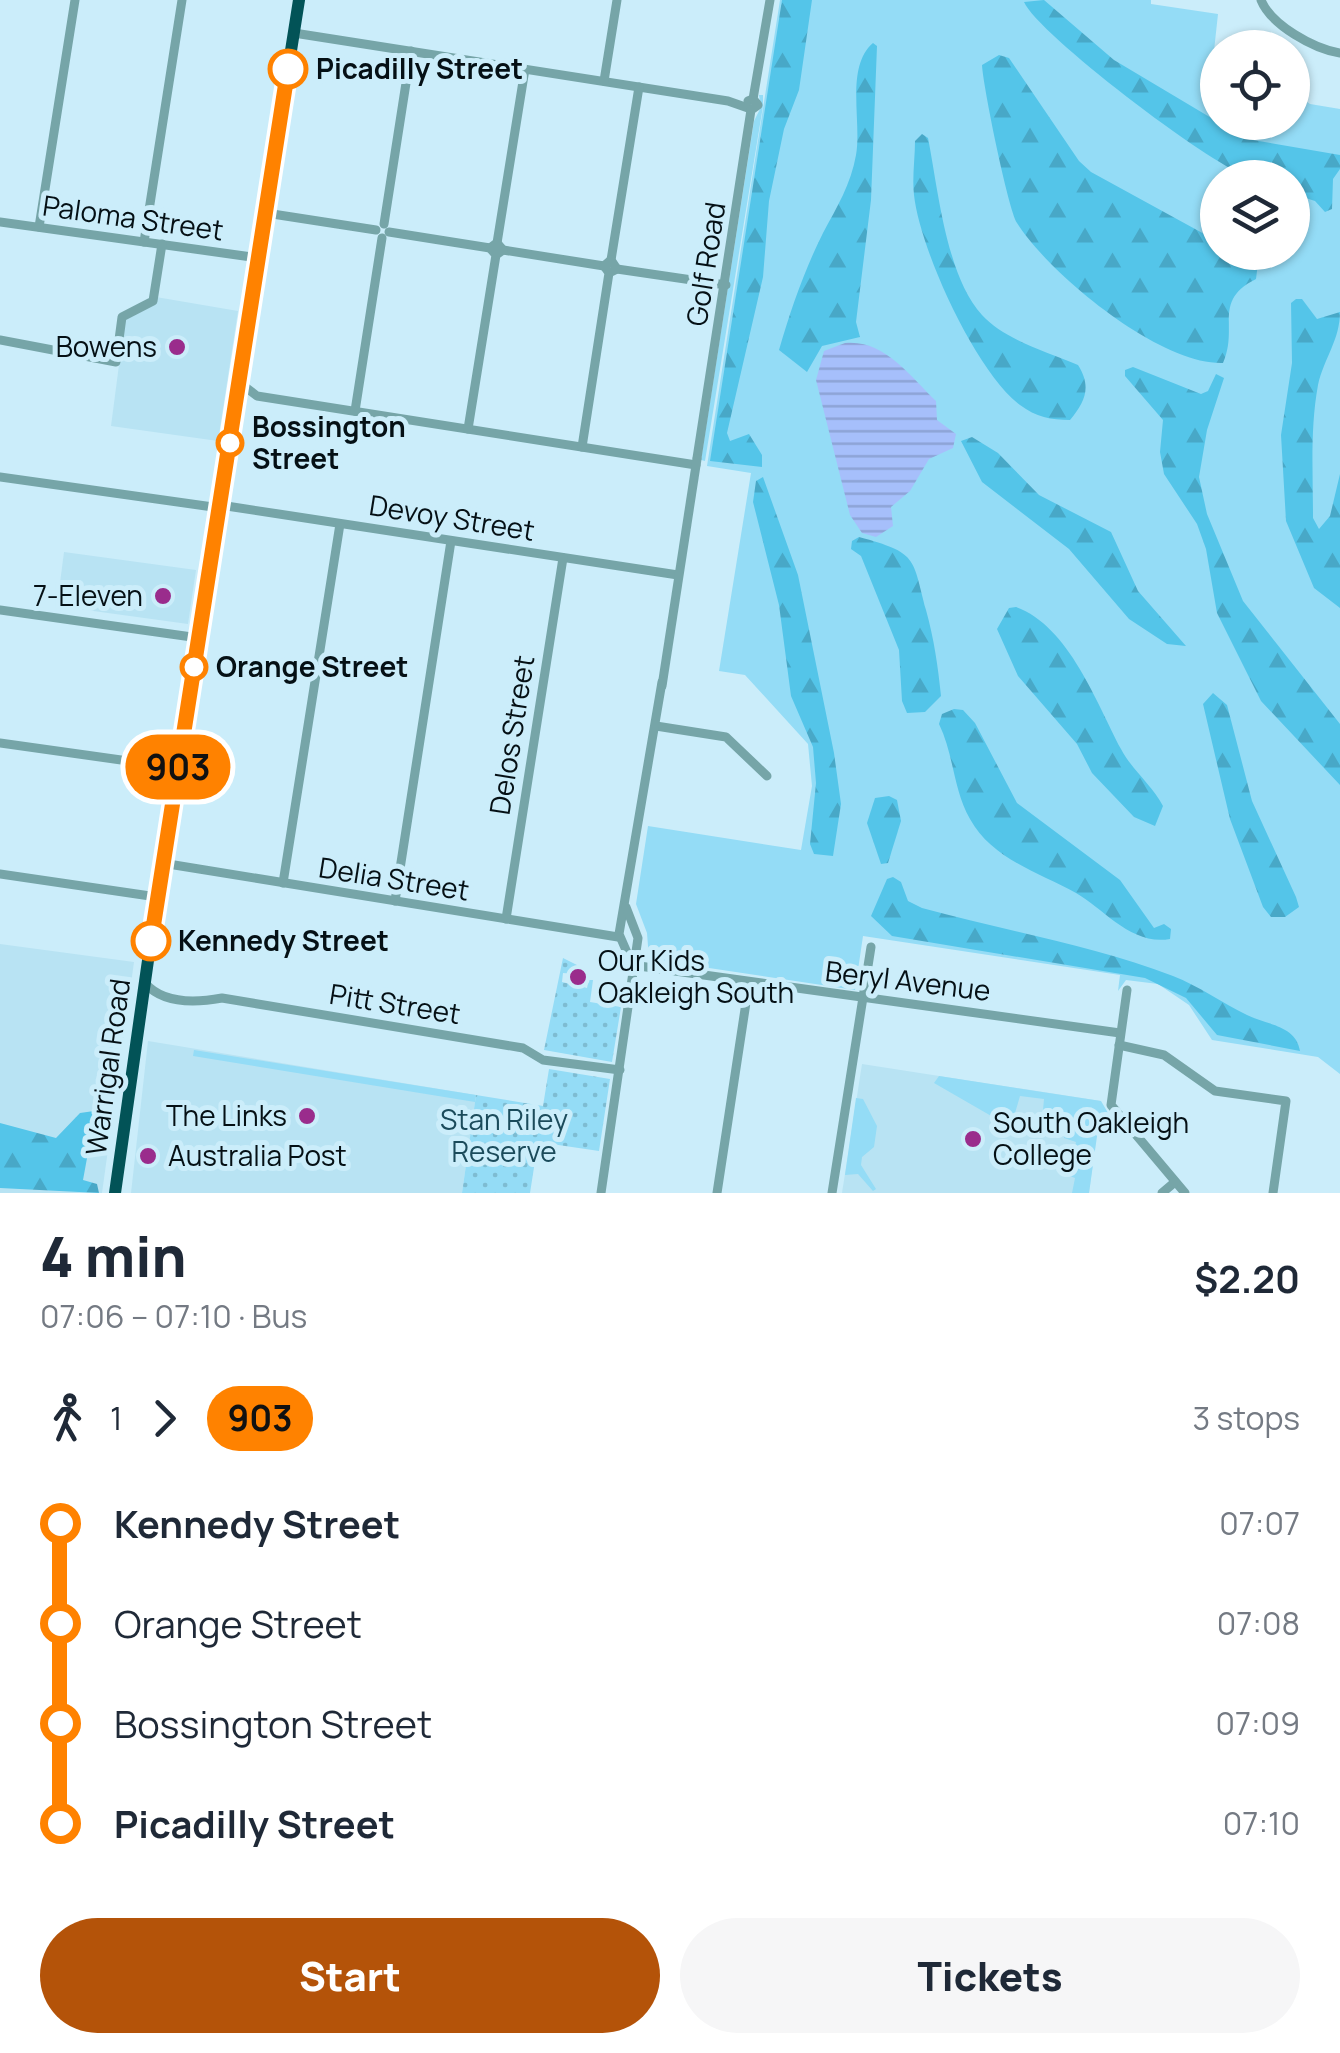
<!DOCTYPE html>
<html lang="en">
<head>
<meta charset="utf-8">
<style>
	:root { --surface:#fff; --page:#f6f6f7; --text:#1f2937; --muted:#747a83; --accent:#b45309 }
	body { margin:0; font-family:Manrope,sans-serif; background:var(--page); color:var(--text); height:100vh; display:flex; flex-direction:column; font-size:38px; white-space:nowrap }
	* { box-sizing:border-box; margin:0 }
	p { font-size:32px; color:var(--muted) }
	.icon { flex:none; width:55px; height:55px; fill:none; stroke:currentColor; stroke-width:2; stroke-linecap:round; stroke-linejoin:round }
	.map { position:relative; height:1193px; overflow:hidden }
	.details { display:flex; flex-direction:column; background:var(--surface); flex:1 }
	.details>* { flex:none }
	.badge { padding:0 20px; border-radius:32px; font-size:35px; line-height:65px }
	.fabs { position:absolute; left:1200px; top:30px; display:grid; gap:20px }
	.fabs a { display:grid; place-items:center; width:110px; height:110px; border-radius:50%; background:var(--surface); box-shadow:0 2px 8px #0004; font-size:50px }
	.map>.badge { position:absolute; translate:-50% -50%; box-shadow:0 0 0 5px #fff }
	.legs { display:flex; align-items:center; gap:15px; height:110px; padding:0 40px; font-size:32px }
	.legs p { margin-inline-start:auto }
	.head { display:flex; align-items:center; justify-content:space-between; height:170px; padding:0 40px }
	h1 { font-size:55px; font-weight:800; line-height:75px }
	.action { display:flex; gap:20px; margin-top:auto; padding:20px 40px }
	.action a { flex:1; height:115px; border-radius:60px; background:var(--accent); color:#fff; font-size:40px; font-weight:800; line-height:115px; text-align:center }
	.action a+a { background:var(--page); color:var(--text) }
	ul { padding:0 40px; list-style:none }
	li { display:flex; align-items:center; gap:35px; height:100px; font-size:38px }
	li i { display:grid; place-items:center; width:15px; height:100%; margin:0 12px; background:currentColor }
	li i::after { content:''; width:25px; height:25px; margin:-12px; border:8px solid; border-radius:50%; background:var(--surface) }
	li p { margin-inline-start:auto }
	li:first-child i { background:linear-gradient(#0000 50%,currentColor 0) }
	li:last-child i { background:linear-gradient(currentColor 50%,#0000 0) }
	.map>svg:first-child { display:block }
</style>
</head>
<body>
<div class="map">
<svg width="1340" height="1193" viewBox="0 0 1340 1193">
	<defs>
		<pattern id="forest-firs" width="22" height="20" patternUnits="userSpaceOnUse" patternTransform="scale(2.5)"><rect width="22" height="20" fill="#54c5e9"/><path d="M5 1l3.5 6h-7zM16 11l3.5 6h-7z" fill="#48a8c7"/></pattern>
		<pattern id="park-dots" width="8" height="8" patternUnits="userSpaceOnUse" patternTransform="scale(2.5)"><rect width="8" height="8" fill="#94dcf6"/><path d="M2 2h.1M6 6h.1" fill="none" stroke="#7ebcd2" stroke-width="1.8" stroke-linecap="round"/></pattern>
		<pattern id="water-rules" width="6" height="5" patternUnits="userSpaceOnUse" patternTransform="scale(2.5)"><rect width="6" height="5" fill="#a6bffb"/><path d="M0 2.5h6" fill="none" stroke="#8da3d6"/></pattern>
	</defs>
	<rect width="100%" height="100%" fill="#cbedfa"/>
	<g fill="#b8e3f3">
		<polygon points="156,297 238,311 218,441 111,426 125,319"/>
		<polygon points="64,552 196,570 188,624 57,606"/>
		<polygon points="0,944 134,962 102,1193 0,1193"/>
		<polygon points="148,1041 476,1095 462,1193 131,1193"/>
		<polygon points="862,1064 1101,1101 1089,1193 842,1193"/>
	</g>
	<g fill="#94dcf6" fill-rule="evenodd">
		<path d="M780 0H1151V4L1218 14 1213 60 1217 62 1218 122H1292L1293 92 1310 104 1340 109V1074L1318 1057 1212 1040 1189 1005 1158 984 1126 980 1118 991 1120 975 863 936 855 990 649 959 647 933 636 904 648 826 801 850 812 786 808 744 745 675 719 671 751 473 707 466ZM1218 178H1292V252H1218Z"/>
		<polygon points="759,95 763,95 763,106 705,461 701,460 754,121 761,107"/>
		<polygon points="194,1050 476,1095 475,1102 193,1056"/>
		<polygon points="939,1076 1101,1101 1114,1123 1100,1115 1089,1193 1072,1193 1075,1178 1062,1173 1059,1163 1071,1163 1076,1142 1064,1138 1068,1113 1043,1110 1044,1099 1020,1096 1013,1120 993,1117 934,1083"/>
		<polygon points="856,1098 863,1099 877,1126 874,1147 862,1157 861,1165 876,1189 873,1191 858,1174 845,1175"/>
	</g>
	<g fill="url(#forest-firs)">
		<polygon points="782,0 812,0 799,90 784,129 769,201 763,277 727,433 730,441 749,434 762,455 762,467 710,461"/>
		<path d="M1044 0 1114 60 1218 122 1253 140 1340 155V169L1333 179 1332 209 1325 212 1315 201 1293 194 1292 178C1278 178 1260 180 1247 176 1209 164 1038 34 1024 2Z"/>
		<path d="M873 43 877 46 871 200 856 322 860 337 822 346 807 372 779 350C791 309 804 271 823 233 837 207 851 184 856 155 862 122 845 67 873 43Z"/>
		<path d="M999 55 1009 58 1079 161 1091 172 1217 241 1218 252 1247 253 1258 263 1256 279C1212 301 1239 327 1223 363 1160 365 1050 275 1017 223 1008 208 983 86 982 65Z"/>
		<path d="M922 134 928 138C938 188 946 276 982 315 1005 340 1047 352 1078 365 1092 387 1085 402 1070 420 1051 420 1036 417 1020 405 976 372 920 250 914 195 912 178 915 158 915 141Z"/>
		<path d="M1296 299H1302L1317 319 1340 312C1340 340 1324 358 1318 385 1310 429 1313 473 1313 518L1319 529 1330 516 1340 474V608L1314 588 1286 521 1281 435 1292 363 1291 303Z"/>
		<polygon points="1133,367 1201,394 1208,391 1216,374 1224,378 1207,430 1199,477 1207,514 1243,601 1340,724 1340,785 1261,701 1217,613 1206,549 1197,524 1164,474 1160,452 1163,420 1125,376 1125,370"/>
		<polygon points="972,437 998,453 1039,495 1111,532 1138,591 1186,646 1167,644 1129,619 1069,549 982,482 961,441"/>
		<polygon points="763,477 798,575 834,753 841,804 833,856 814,854 810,844 816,783 813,747 791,696 779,605 753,502 756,481"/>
		<path d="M859 537C918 553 912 557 926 610 934 639 938 666 941 696L925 712 907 713 902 701 899 650 861 556 851 549 852 541Z"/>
		<path d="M1016 607C1069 626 1097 704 1121 749 1132 770 1152 785 1163 806L1155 826 1134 817 1092 773 1077 744 1018 676 997 629 1009 608Z"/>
		<polygon points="1213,693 1227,705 1252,801 1296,897 1299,907 1285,917 1271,917 1263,907 1230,819 1203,704"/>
		<path d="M954 709 963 710 975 723 1017 803 1120 880 1154 928 1164 924 1171 929 1170 939C1132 946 1104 909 1076 893 1038 872 992 859 970 819 953 789 954 755 939 724L942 714Z"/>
		<polygon points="889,796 897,800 901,821 888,863 881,864 867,823 875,798"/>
		<path d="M893 877 901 882 908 901 922 908C1006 931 1092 945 1173 976 1199 986 1222 1003 1247 1015 1267 1025 1296 1025 1300 1051L1217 1035 1186 998 1145 978 892 936 871 916 887 879Z"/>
		<polygon points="125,979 107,1121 94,1120 83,1180 97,1184 99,1193 0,1188 0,1123 56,1138 80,1113 101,1110 119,980"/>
	</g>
	<g fill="url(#park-dots)">
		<polygon points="563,958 577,965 575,974 563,973 562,982 587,988 589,980 593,980 590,1002 621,1007 612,1062 544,1050"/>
		<polygon points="549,1069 610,1079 599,1151 538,1142 530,1193 462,1193 476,1095 543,1106"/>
	</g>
	<path fill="url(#water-rules)" d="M845 343C884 339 910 376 936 401L937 420 956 434 953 448 929 459 910 491 891 507 893 526 876 537 862 533 850 515 816 380 824 351Z"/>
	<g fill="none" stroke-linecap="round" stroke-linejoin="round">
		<g stroke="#76a5a8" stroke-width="9">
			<path d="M1261 0C1271 25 1314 49 1340 53"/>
			<polyline points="294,33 728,101 748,108"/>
			<polyline points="604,81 617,0"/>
			<polyline points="748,101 753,99 770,0"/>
			<polyline points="266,213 376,230"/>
			<polyline points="0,222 259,258"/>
			<polyline points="384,224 411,51"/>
			<polyline points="39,227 75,0"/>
			<polyline points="389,232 490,248"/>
			<polyline points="144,242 182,0"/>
			<polyline points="497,243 525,69"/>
			<polyline points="503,250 604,266"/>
			<polyline points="611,260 639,87"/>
			<polyline points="617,269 726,285"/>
			<polyline points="0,340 116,362 122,317 153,301 162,244"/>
			<polyline points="240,383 257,396 696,465"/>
			<polyline points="355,411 382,238"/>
			<polyline points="468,429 496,255 503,250 497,243 490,248 496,255"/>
			<polyline points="582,447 609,273 604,266 611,260 617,269 609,273"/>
			<polyline points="697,458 751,110 758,105 753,99"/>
			<polyline points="0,477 220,508"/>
			<polyline points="220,505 678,575"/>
			<polyline points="0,610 199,638"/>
			<polyline points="662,686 697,459"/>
			<polyline points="656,726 726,737 767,776"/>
			<polyline points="0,743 178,768"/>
			<polyline points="162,863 618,937"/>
			<polyline points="0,874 157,897"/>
			<polyline points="283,883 340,524"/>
			<polyline points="395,901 451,541"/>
			<polyline points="506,919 563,558"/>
			<polyline points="632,964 619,934 662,682"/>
			<polyline points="632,965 1120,1033"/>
			<path d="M145 983C163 1004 195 1003 222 998L523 1048 543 1060 620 1070"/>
			<polyline points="1127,990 1111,1105 1185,1193"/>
			<polyline points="1119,1045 1164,1055 1215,1091 1286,1101 1273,1193"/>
			<polyline points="601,1193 638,938 626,907"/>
			<polyline points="717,1193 749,983"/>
			<polyline points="832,1193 871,947"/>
			<polyline points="1162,1193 1175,1182"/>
		</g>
		<polyline stroke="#025357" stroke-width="12" points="115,1193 157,897 299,0"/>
	</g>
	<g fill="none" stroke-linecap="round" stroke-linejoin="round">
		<g stroke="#fff" stroke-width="22">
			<polyline id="line-1" points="151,941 288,69"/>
		</g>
		<use href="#line-1" stroke="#ff8200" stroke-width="15"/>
	</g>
	<g fill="#fff" stroke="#ff8200" stroke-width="5">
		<circle cx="288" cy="69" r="18"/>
		<circle cx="230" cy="443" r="12"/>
		<circle cx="194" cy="667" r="12"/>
		<circle cx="151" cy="941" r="18"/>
	</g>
	<g fill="#9a2c8c" stroke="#cbedfa" stroke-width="4">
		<circle cx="177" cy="347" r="10"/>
		<circle cx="163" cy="596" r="10"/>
		<circle cx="578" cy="977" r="10"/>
		<circle cx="307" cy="1116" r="10"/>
		<circle cx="973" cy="1139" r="10"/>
		<circle cx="148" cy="1156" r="10"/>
	</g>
	<g text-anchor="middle" stroke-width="10" stroke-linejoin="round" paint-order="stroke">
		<g font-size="28" font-weight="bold" fill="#051015" stroke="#cbedfa" text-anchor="start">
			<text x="316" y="79">Picadilly Street</text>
			<text x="252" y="437">Bossington<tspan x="252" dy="32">Street</tspan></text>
			<text x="216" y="677">Orange Street</text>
			<text x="178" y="951">Kennedy Street</text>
		</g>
		<g font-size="28" fill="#051015" stroke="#cbedfa">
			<text transform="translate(133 218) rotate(8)" y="10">Paloma Street</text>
			<text transform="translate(706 264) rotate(-81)" y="10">Golf Road</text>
			<text transform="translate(452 518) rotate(9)" y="10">Devoy Street</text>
			<text transform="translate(512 735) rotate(-81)" y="10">Delos Street</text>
			<text transform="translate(394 879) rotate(9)" y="10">Delia Street</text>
			<text transform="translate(908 981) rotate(7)" y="10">Beryl Avenue</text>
			<text transform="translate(395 1004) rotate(9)" y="10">Pitt Street</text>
			<text transform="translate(108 1067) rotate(-82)" y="10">Warrigal Road</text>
		</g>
		<g font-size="28" fill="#051015" stroke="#cbedfa" text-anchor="end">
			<text x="157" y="357">Bowens</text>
			<text x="143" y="606">7-Eleven</text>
			<text x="598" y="971" text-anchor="start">Our Kids<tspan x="598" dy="32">Oakleigh South</tspan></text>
			<text x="287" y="1126">The Links</text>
			<text x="993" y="1133" text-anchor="start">South Oakleigh<tspan x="993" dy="32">College</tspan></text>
			<text x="168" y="1166" text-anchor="start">Australia Post</text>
		</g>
		<g font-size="28" fill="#1b4b5b" stroke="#cbedfa">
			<text x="504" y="1130">Stan Riley<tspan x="504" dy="32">Reserve</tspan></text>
		</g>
	</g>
</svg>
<div class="fabs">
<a><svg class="icon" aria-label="locate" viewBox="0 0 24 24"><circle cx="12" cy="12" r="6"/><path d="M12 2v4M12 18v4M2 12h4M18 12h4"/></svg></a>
<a><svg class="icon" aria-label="layers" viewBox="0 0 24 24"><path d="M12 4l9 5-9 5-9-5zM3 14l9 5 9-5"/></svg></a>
</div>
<b class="badge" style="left:178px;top:767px;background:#ff8200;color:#111">903</b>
</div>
<section class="details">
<div class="head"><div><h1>4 min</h1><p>07:06 – 07:10 · Bus</p></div><b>$2.20</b></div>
<div class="legs"><svg class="icon" aria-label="walk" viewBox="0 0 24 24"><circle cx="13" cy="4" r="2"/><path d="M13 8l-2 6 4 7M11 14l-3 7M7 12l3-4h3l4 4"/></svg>1<svg class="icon" aria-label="forward" viewBox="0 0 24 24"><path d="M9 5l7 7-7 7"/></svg><b class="badge" style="background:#ff8200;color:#111">903</b><p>3 stops</p></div>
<ul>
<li><i style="color:#ff8200"></i><b>Kennedy Street</b><p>07:07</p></li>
<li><i style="color:#ff8200"></i><span>Orange Street</span><p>07:08</p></li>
<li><i style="color:#ff8200"></i><span>Bossington Street</span><p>07:09</p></li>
<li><i style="color:#ff8200"></i><b>Picadilly Street</b><p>07:10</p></li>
</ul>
<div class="action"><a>Start</a><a>Tickets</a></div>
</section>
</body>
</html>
